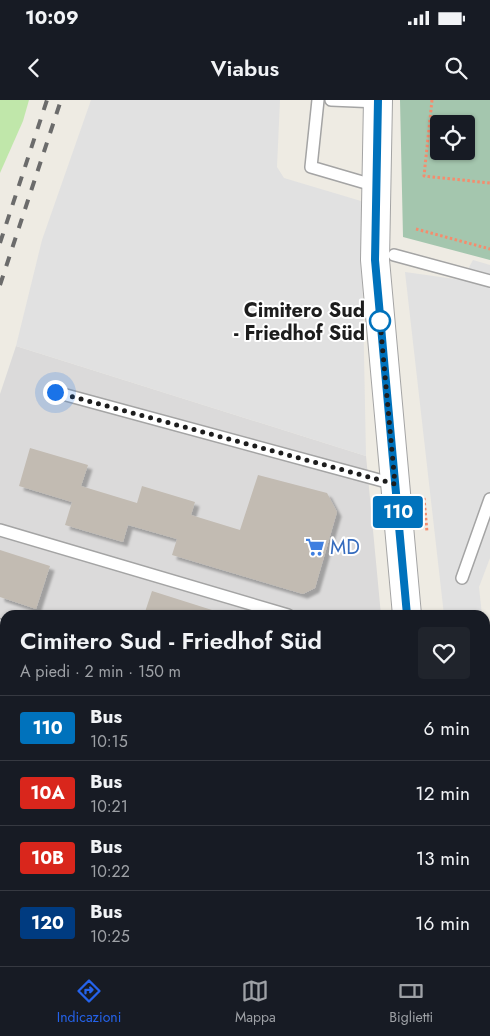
<!DOCTYPE html>
<html lang="it">
<head>
<meta charset="utf-8">
<style>
	:root { --surface:#171b24; --page:#20242c; --text:#f1f3f6; --muted:#9ea1a6; --line:#363941; --accent:#2563eb }
	body { margin:0; font-family:Jost,sans-serif; background:var(--page); color:var(--text); height:100vh; display:flex; flex-direction:column; font-size:19px; white-space:nowrap }
	* { box-sizing:border-box; margin:0 }
	p { font-size:16px; color:var(--muted) }
	.icon { flex:none; width:28px; height:28px; fill:none; stroke:currentColor; stroke-width:2; stroke-linecap:round; stroke-linejoin:round }
	.map { position:relative; flex:1; overflow:hidden }
	.sheet { position:absolute; left:0px; top:510px; width:490px; height:356px; display:flex; flex-direction:column; background:var(--surface); border-radius:15px 15px 0 0; box-shadow:0 1px 4px #0004 }
	.sheet>* { flex:none }
	.badge { padding:0 10px; border-radius:4px; font-size:18px; line-height:32px }
	.fabs { position:absolute; left:430px; top:15px; display:grid; gap:10px }
	.fabs a { display:grid; place-items:center; width:45px; height:45px; border-radius:5px; background:var(--surface); box-shadow:0 1px 4px #0004; font-size:25px }
	.you { position:absolute; width:25px; height:25px; margin:-12px; border:4px solid #fff; border-radius:50%; background:#1a73e8; box-shadow:0 0 0 8px #1a73e833 }
	.map>.badge { position:absolute; translate:-50% -50%; box-shadow:0 0 0 2px #fff }
	.round { display:grid; place-items:center; flex:none; width:52px; height:52px; border-radius:5px; background:var(--page) }
	.headline { display:flex; align-items:center; justify-content:space-between; height:85px; padding:0 20px }
	h1 { font-size:24px; font-weight:600; line-height:38px }
	ul { padding:0; list-style:none }
	li { display:flex; align-items:center; gap:15px; height:65px; padding:0 20px; border-top:1px solid var(--line) }
	li div { flex:1 }
	li b { display:block; font-size:19px }
	li em { font-style:normal }
	li .badge { min-width:55px; font-weight:700; text-align:center }
	.status { display:flex; justify-content:space-between; align-items:center; height:35px; padding:0 25px; background:var(--surface); direction:ltr }
	.status svg { height:14px; fill:currentColor }
	header { display:flex; justify-content:space-between; align-items:center; height:65px; padding:0 20px; background:var(--surface); font-size:22px; font-weight:600 }
	.menu { display:flex; justify-content:space-around; align-items:center; height:70px; border-top:1px solid var(--line); background:var(--surface); font-size:14px; color:var(--muted) }
	.menu a { display:grid; justify-items:center; gap:2px }
	.menu .selected { color:var(--accent) }
	.map>svg:first-child { display:block }
</style>
</head>
<body>
<div class="status"><b>10:09</b><svg viewBox="0 0 49 12"><path d="M0 12V9h3v3zM5 12V6h3v6zM10 12V3h3v9zM15 12V0h3v12zM26 1h20v11H26zM47 4h2v5h-2z"/></svg></div>
<header><svg class="icon" aria-label="back" viewBox="0 0 24 24"><path d="M15 5l-7 7 7 7"/></svg>Viabus<svg class="icon" aria-label="search" viewBox="0 0 24 24"><circle cx="10" cy="10" r="6"/><path d="M15 15l6 6"/></svg></header>
<div class="map">
<svg width="490" height="866" viewBox="0 0 490 866">
	<defs>
		<filter id="shadow"><feDropShadow dx="4.5" dy="4.5" stdDeviation="1" flood-color="#0004"/></filter>
	</defs>
	<rect width="100%" height="100%" fill="#eeebe3"/>
	<polygon fill="#dbdada" points="16,246 366,356 381,515 5,515 5,861 240,861 237,866 0,866 0,294"/>
	<polygon fill="#eed7d2" points="321,861 405,861 403,866 324,866"/>
	<polygon fill="#c0e7aa" points="0,0 29,0 23,21 0,73"/>
	<g fill="#a4c6ae" fill-rule="evenodd">
		<path d="M400 0H490V160L403 137ZM439 24H466V51H439Z"/>
		<polygon points="485,728 490,730 490,866 403,866 405,861 485,861"/>
	</g>
	<g fill="#e1e1e1">
		<polygon points="91,0 280,0 277,67 284,78 361,101 366,356 16,246 42,140"/>
		<polygon points="473,160 490,165 490,458 479,487 482,515 444,515 405,172 462,180"/>
	</g>
	<g fill="#c2bbb2" filter="url(#shadow)">
		<polygon points="30,348 88,365 81,386 137,403 142,386 195,402 191,415 240,430 258,375 327,393 337,412 315,488 303,494 172,455 177,439 128,425 123,442 65,425 72,402 19,386"/>
		<polygon points="0,450 50,466 36,509 0,497"/>
		<polygon points="152,491 212,510 211,515 144,515"/>
		<polygon points="0,540 5,543 5,624 0,621"/>
		<polygon points="485,610 490,612 490,714 485,712"/>
		<polygon points="0,676 5,679 5,739 0,735"/>
		<polygon points="67,861 124,861 121,866 75,866"/>
		<polygon points="151,861 170,861 178,866 148,866"/>
	</g>
	<g fill="none" stroke-linecap="round" stroke-linejoin="round">
		<g stroke="#a4a4a4" stroke-width="14">
			<g id="service">
				<polyline points="318,0 311,67 376,86"/>
				<polyline points="331,0 378,2"/>
				<polyline points="394,155 490,181"/>
				<polyline points="55,292 394,384"/>
				<polyline points="0,430 288,515"/>
				<polyline points="462,478 490,399"/>
				<polyline points="0,525 5,527"/>
				<polyline points="274,861 287,866"/>
			</g>
		</g>
		<g stroke="#a4a4a4" stroke-width="26">
			<g id="minor">
				<polyline points="42,861 50,866"/>
				<polyline points="14,866 23,861"/>
			</g>
		</g>
		<g stroke="#a4a4a4" stroke-width="30">
			<g id="tertiary">
				<polyline points="378,0 375,160 407,515"/>
				<polyline points="261,866 264,861"/>
			</g>
		</g>
		<g stroke="#f58c6d" stroke-width="3" stroke-dasharray="2.5 2.5" stroke-linecap="butt">
			<polyline points="432,0 424,76 490,83"/>
			<polyline points="416,129 490,149"/>
			<polyline points="424,398 427,432"/>
		</g>
		<use href="#service" stroke="#fff" stroke-width="11"/>
		<use href="#minor" stroke="#fff" stroke-width="24"/>
		<use href="#tertiary" stroke="#fff" stroke-width="28"/>
		<g stroke="#6b6b6b" stroke-width="4" stroke-dasharray="10 10" stroke-linecap="butt">
			<polyline points="0,143 47,0"/>
			<polyline points="0,185 61,0"/>
		</g>
	</g>
	<g fill="none" stroke-linecap="round" stroke-linejoin="round">
		<g stroke="#fff" stroke-width="11">
			<polyline id="line" points="378,0 375,160 407,515"/>
		</g>
		<use href="#line" stroke="#0072bc" stroke-width="8"/>
		<polyline stroke="#1d1d1d" stroke-width="5" stroke-dasharray="0 9" points="55,292 395,384 380,221"/>
	</g>
	<defs>
		<g id="supermarket-bare" transform="scale(1.5)"><path d="M-6-5.5h2.5l.6 2H6L4.5 2H-2.5L-4.4-4H-6ZM-1.5 3.2a1.3 1.3 0 1 0 .1 0ZM3 3.2a1.3 1.3 0 1 0 .1 0Z" fill="#3f7fe0" stroke="#fff" stroke-width="2.5" paint-order="stroke"/></g>
	</defs>
	<g fill-rule="evenodd">
		<use href="#supermarket-bare" x="315" y="447"/>
	</g>
	<circle fill="#fff" stroke="#0072bc" stroke-width="2.5" cx="380" cy="221" r="10"/>
	<g text-anchor="middle" stroke-width="4" stroke-linejoin="round" paint-order="stroke">
		<g font-size="20" font-weight="bold" fill="#1d1d1d" stroke="#fff" text-anchor="end">
			<text x="365" y="217">Cimitero Sud<tspan x="365" dy="23">- Friedhof Süd</tspan></text>
		</g>
		<g font-size="20" fill="#366cbe" stroke="#fff" text-anchor="start">
			<text x="330" y="454">MD</text>
		</g>
	</g>
</svg>
<div class="fabs">
<a><svg class="icon" aria-label="locate" viewBox="0 0 24 24"><circle cx="12" cy="12" r="6"/><path d="M12 2v4M12 18v4M2 12h4M18 12h4"/></svg></a>
</div>
<div class="you" style="left:55px;top:292px"></div>
<b class="badge" style="left:398px;top:412px;background:#0072bc;color:#fff">110</b>
<section class="sheet">
<div class="headline"><div><h1>Cimitero Sud - Friedhof Süd</h1><p>A piedi · 2 min · 150 m</p></div><a class="round"><svg class="icon" aria-label="heart" viewBox="0 0 24 24"><path d="M12 20l-8-8c-3-5 5-10 8-4 3-6 11-1 8 4z"/></svg></a></div>
<ul>
<li><span class="badge" style="background:#0072bc;color:#fff">110</span><div><b>Bus</b><p>10:15</p></div><em>6 min</em></li>
<li><span class="badge" style="background:#d9261c;color:#fff">10A</span><div><b>Bus</b><p>10:21</p></div><em>12 min</em></li>
<li><span class="badge" style="background:#d9261c;color:#fff">10B</span><div><b>Bus</b><p>10:22</p></div><em>13 min</em></li>
<li><span class="badge" style="background:#003b80;color:#fff">120</span><div><b>Bus</b><p>10:25</p></div><em>16 min</em></li>
</ul>
</section>
</div>
<nav class="menu">
<a class="selected"><svg class="icon" aria-label="directions" viewBox="0 0 24 24"><path d="M12 3l9 9-9 9-9-9zM9 14v-3h6M13 9l2 2-2 2"/></svg>Indicazioni</a>
<a><svg class="icon" aria-label="map" viewBox="0 0 24 24"><path d="M3 6l6-2 6 2 6-2v14l-6 2-6-2-6 2zM9 4v14M15 6v14"/></svg>Mappa</a>
<a><svg class="icon" aria-label="tickets" viewBox="0 0 24 24"><path d="M3 7h18v10H3zM15 7v10"/></svg>Biglietti</a>
</nav>
</body>
</html>
